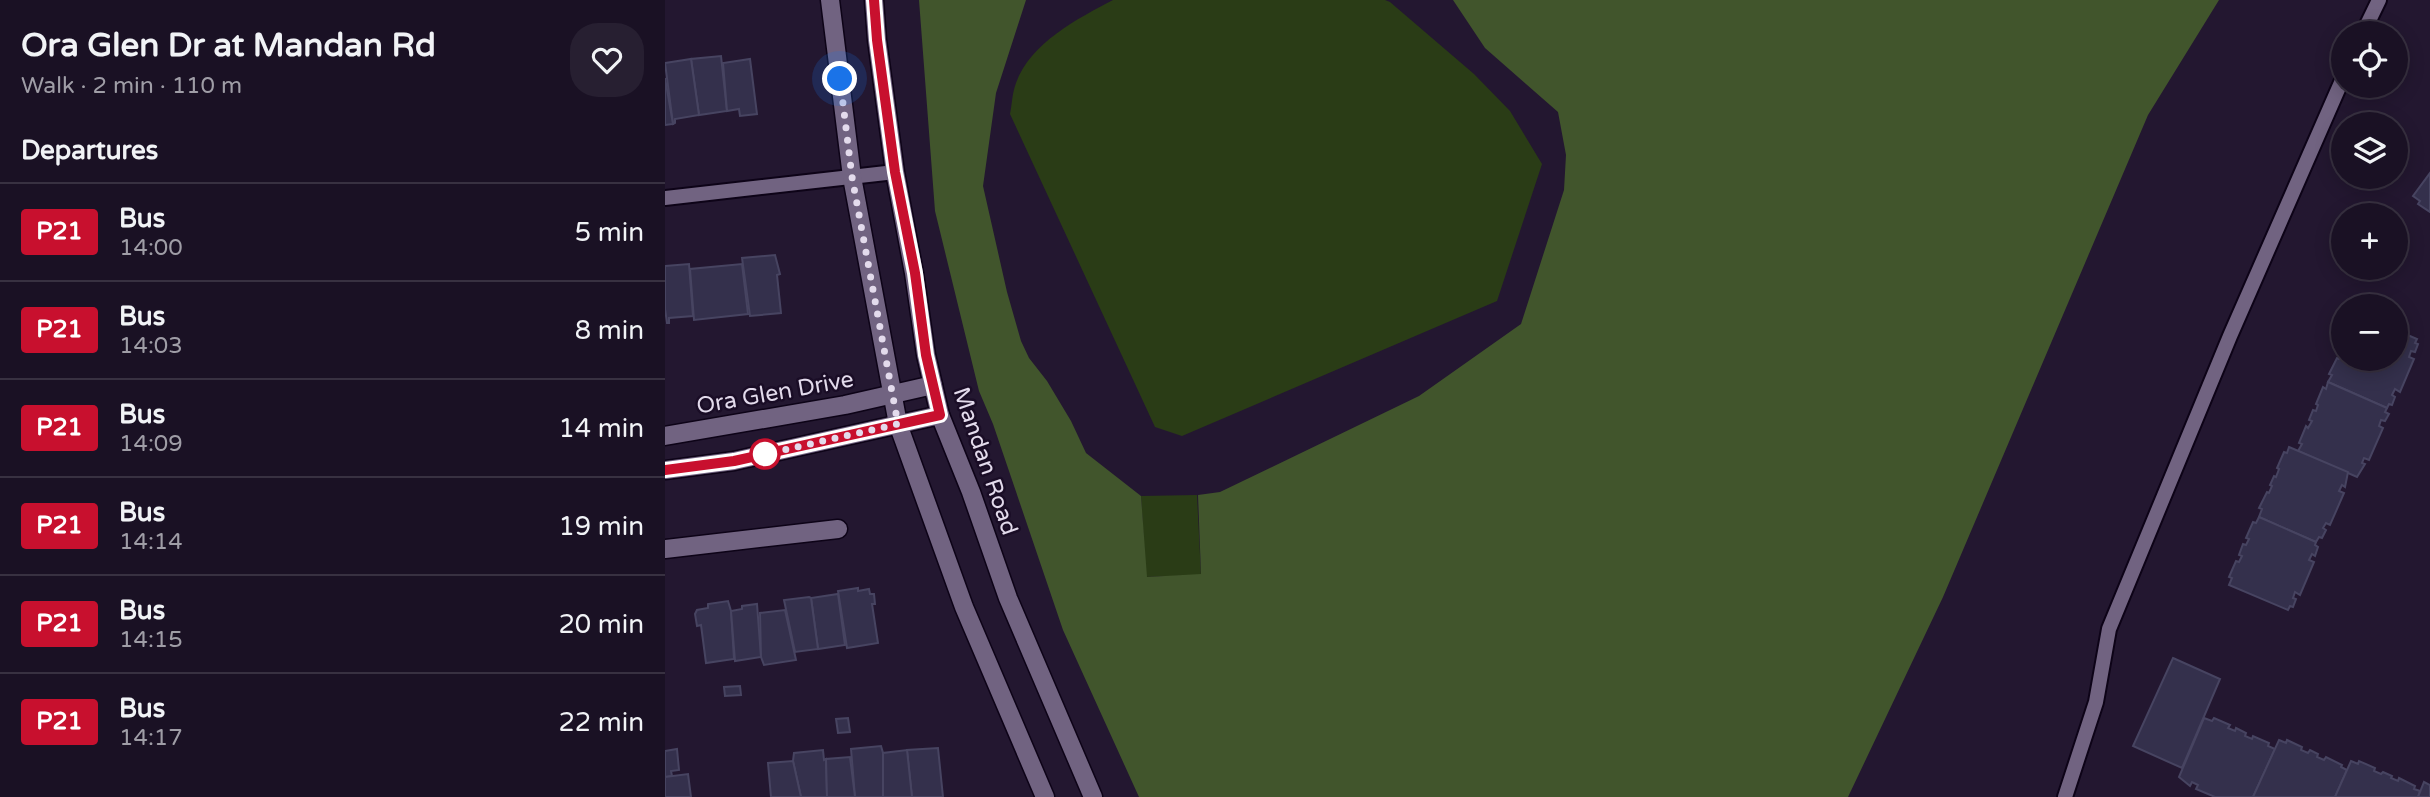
<!DOCTYPE html>
<html lang="en">
<head>
<meta charset="utf-8">
<style>
	:root { --surface:#1a1124; --page:#271f31; --text:#f1f3f6; --muted:#9f9da6; --line:#383141 }
	body { margin:0; font-family:"Varela Round",sans-serif; background:var(--page); color:var(--text); height:100vh; display:flex; flex-direction:column; font-size:26px; white-space:nowrap }
	* { box-sizing:border-box; margin:0 }
	p { font-size:23px; color:var(--muted) }
	.icon { flex:none; width:38px; height:38px; fill:none; stroke:currentColor; stroke-width:2; stroke-linecap:round; stroke-linejoin:round }
	.map { position:relative; flex:1; overflow:hidden }
	.sheet { display:flex; flex-direction:column; background:var(--surface); width:665px }
	.sheet>* { flex:none }
	.badge { padding:0 14px; border-radius:5px; font-size:24px; line-height:46px }
	.tools { position:absolute; left:1666px; top:21px; display:grid; gap:14px }
	.tools a { display:grid; place-items:center; width:77px; height:77px; border-radius:50%; background:var(--surface); box-shadow:0 4px 18px #0003,0 0 0 2px var(--line); font-size:35px }
	.you { position:absolute; width:35px; height:35px; margin:-18px; border:5px solid #fff; border-radius:50%; background:#1a73e8; box-shadow:0 0 0 10px #1a73e833 }
	.map>.badge { position:absolute; translate:-50% -50%; box-shadow:0 0 0 4px #fff }
	h2 { padding:0 21px; font-size:26px; line-height:63px }
	.round { display:grid; place-items:center; flex:none; width:74px; height:74px; border-radius:28px; background:var(--page) }
	.headline { display:flex; align-items:center; justify-content:space-between; height:119px; padding:0 21px }
	h1 { font-size:33px; font-weight:800; line-height:52px }
	ul { padding:0; list-style:none }
	li { display:flex; align-items:center; gap:21px; height:98px; padding:0 21px; border-top:2px solid var(--line) }
	li div { flex:1 }
	li b { display:block; font-size:26px }
	li em { font-style:normal }
	li .badge { min-width:77px; font-weight:700; text-align:center }
	main { display:flex; flex:1; min-height:0 }
	.map>svg:first-child { display:block }
</style>
</head>
<body>
<main>
<section class="sheet">
<div class="headline"><div><h1>Ora Glen Dr at Mandan Rd</h1><p>Walk · 2 min · 110 m</p></div><a class="round"><svg class="icon" aria-label="heart" viewBox="0 0 24 24"><path d="M12 20l-8-8c-3-5 5-10 8-4 3-6 11-1 8 4z"/></svg></a></div>
<h2>Departures</h2>
<ul>
<li><span class="badge" style="background:#c8102e;color:#fff">P21</span><div><b>Bus</b><p>14:00</p></div><em>5 min</em></li>
<li><span class="badge" style="background:#c8102e;color:#fff">P21</span><div><b>Bus</b><p>14:03</p></div><em>8 min</em></li>
<li><span class="badge" style="background:#c8102e;color:#fff">P21</span><div><b>Bus</b><p>14:09</p></div><em>14 min</em></li>
<li><span class="badge" style="background:#c8102e;color:#fff">P21</span><div><b>Bus</b><p>14:14</p></div><em>19 min</em></li>
<li><span class="badge" style="background:#c8102e;color:#fff">P21</span><div><b>Bus</b><p>14:15</p></div><em>20 min</em></li>
<li><span class="badge" style="background:#c8102e;color:#fff">P21</span><div><b>Bus</b><p>14:17</p></div><em>22 min</em></li>
</ul>
</section>
<div class="map">
<svg width="1765" height="797" viewBox="0 0 1765 797">
	<rect width="100%" height="100%" fill="#231730"/>
	<g fill="#2a3c16">
		<path d="M448 0H720L725 2 809 74 845 111 877 164 832 301 517 436 490 427 345 114C347 105 347 95 350 86 363 44 412 19 448 0Z"/>
		<polygon points="532,495 536,575 481,577 476,496"/>
	</g>
	<polygon fill="#41552c" points="254,0 361,0 331,93 318,186 342,292 356,341 364,358 382,381 406,421 421,453 476,496 482,577 536,574 533,495 555,492 754,396 856,324 899,190 901,155 893,112 820,48 788,0 1554,0 1483,115 1278,597 1183,797 474,797 398,630 328,424 314,391 270,211"/>
	<g fill="#34304c" stroke="#474461" stroke-width="2">
		<polygon points="56,56 62,111 34,115 26,59"/>
		<polygon points="26,59 34,115 10,119 10,123 8,124 0,63"/>
		<polygon points="85,59 92,114 75,116 74,109 62,111 58,63"/>
		<polygon points="0,78 8,124 0,125"/>
		<polygon points="1765,173 1765,212 1753,204 1755,201 1748,196"/>
		<polygon points="110,255 115,274 112,275 116,313 85,316 77,258"/>
		<polygon points="24,264 28,316 4,318 4,323 2,323 0,309 0,266"/>
		<polygon points="77,264 83,314 29,320 25,269"/>
		<polygon points="1731,330 1752,339 1750,343 1753,344 1750,352 1746,351 1744,357 1749,359 1735,392 1730,389 1727,395 1730,397 1727,405 1724,404 1722,408 1663,382 1667,375 1664,374 1672,358 1674,359 1677,352 1674,351 1678,342 1678,359 1731,359"/>
		<polygon points="1663,382 1722,408 1720,412 1724,414 1720,421 1716,420 1714,426 1718,428 1704,460 1699,458 1697,463 1700,464 1692,477 1633,451 1637,444 1634,443 1641,426 1643,428 1647,421 1644,420 1648,410 1651,411 1653,405 1651,404 1658,387 1661,389"/>
		<polygon points="1624,447 1683,472 1680,487 1677,485 1674,491 1679,493 1665,525 1661,523 1658,528 1661,530 1657,538 1654,537 1651,542 1594,517 1597,509 1594,508 1602,492 1604,493 1607,486 1605,485 1609,476 1611,477 1614,469 1612,468 1619,452 1622,453"/>
		<polygon points="1594,517 1651,542 1650,545 1653,547 1650,556 1647,554 1644,560 1649,562 1635,595 1630,592 1628,598 1631,599 1628,607 1625,606 1623,610 1564,585 1567,578 1564,577 1571,561 1574,562 1577,556 1574,555 1578,544 1581,545 1584,539 1581,538 1588,522 1591,523"/>
		<polygon points="193,588 193,591 204,589 205,594 209,594 210,604 207,604 213,643 182,648 173,591"/>
		<polygon points="173,594 180,645 153,649 146,598"/>
		<polygon points="144,597 146,598 153,649 130,652 119,600"/>
		<polygon points="63,601 66,611 69,659 41,663 36,625 32,626 30,614 32,610 43,608 43,604"/>
		<polygon points="92,604 96,657 70,661 66,611 77,609 77,606"/>
		<polygon points="120,610 131,660 99,665 96,657 95,613"/>
		<polygon points="1508,658 1555,679 1517,768 1468,746"/>
		<polygon points="75,686 76,695 60,696 59,687"/>
		<polygon points="183,718 185,732 173,733 171,719"/>
		<polygon points="1539,718 1547,721 1549,718 1565,725 1563,728 1570,731 1571,728 1581,733 1580,736 1587,739 1588,736 1604,743 1603,746 1610,749 1588,797 1550,797 1531,789 1533,785 1527,782 1525,786 1514,777"/>
		<polygon points="1614,740 1621,743 1622,740 1637,747 1636,750 1643,753 1645,750 1653,754 1652,757 1659,760 1661,757 1677,765 1676,767 1682,770 1670,797 1588,797"/>
		<polygon points="216,746 218,753 218,797 190,797 186,749"/>
		<polygon points="273,748 278,797 247,797 242,750"/>
		<polygon points="12,749 14,770 6,771 7,776 0,777 0,751"/>
		<polygon points="158,750 159,760 161,759 162,797 136,797 128,761 129,753"/>
		<polygon points="242,750 247,797 218,797 218,753"/>
		<polygon points="185,757 190,797 162,797 161,759"/>
		<polygon points="128,761 136,797 106,797 103,763"/>
		<polygon points="1686,761 1693,764 1694,761 1710,768 1709,771 1716,774 1718,772 1727,776 1726,778 1733,781 1734,778 1750,786 1749,789 1755,791 1753,797 1670,797"/>
		<polygon points="23,774 26,797 0,797 0,777"/>
		<polygon points="1759,782 1765,785 1765,797 1753,797"/>
	</g>
	<g fill="none" stroke-linecap="round" stroke-linejoin="round">
		<g stroke="#0d0317" stroke-width="18">
			<g id="service">
				<polyline points="1698,33 1714,0"/>
				<polyline points="0,198 230,172"/>
				<polyline points="1400,797 1431,702 1444,629 1565,336 1678,78"/>
			</g>
		</g>
		<g stroke="#0d0317" stroke-width="21">
			<g id="minor">
				<polyline points="275,415 306,492 343,598 428,797"/>
				<polyline points="233,424 299,607 380,797"/>
				<polyline points="0,549 173,529"/>
			</g>
		</g>
		<g stroke="#0d0317" stroke-width="21">
			<g id="tertiary">
				<polyline points="165,0 187,177 233,424"/>
				<polyline points="0,436 180,405 268,385"/>
				<polyline points="0,470 69,461 275,415 261,355 249,273 230,172 212,40 209,0"/>
			</g>
		</g>
		<use href="#service" stroke="#716381" stroke-width="14"/>
		<use href="#minor" stroke="#716381" stroke-width="18"/>
		<use href="#tertiary" stroke="#716381" stroke-width="18"/>
	</g>
	<g fill="none" stroke-linecap="round" stroke-linejoin="round">
		<g stroke="#fff" stroke-width="16">
			<polyline id="line" points="0,470 69,461 275,415 261,355 250,273 230,172 212,40 209,0"/>
		</g>
		<use href="#line" stroke="#c8102e" stroke-width="10"/>
		<polyline stroke="#e3dbec" stroke-width="7" stroke-dasharray="0 12.6" points="100,454 92,456 233,424 187,177 175,79"/>
	</g>
	<circle fill="#fff" stroke="#c8102e" stroke-width="3.5" cx="100" cy="454" r="14"/>
	<g text-anchor="middle" stroke-width="5" stroke-linejoin="round" paint-order="stroke">
		<g font-size="23" fill="#e3dbec" stroke="#1a0d26">
			<text transform="translate(110 392) rotate(-10)" y="8">Ora Glen Drive</text>
			<text transform="translate(321 461) rotate(71)" y="8">Mandan Road</text>
		</g>
	</g>
</svg>
<div class="tools">
<a><svg class="icon" aria-label="locate" viewBox="0 0 24 24"><circle cx="12" cy="12" r="6"/><path d="M12 2v4M12 18v4M2 12h4M18 12h4"/></svg></a>
<a><svg class="icon" aria-label="layers" viewBox="0 0 24 24"><path d="M12 4l9 5-9 5-9-5zM3 14l9 5 9-5"/></svg></a>
<a>+</a>
<a>−</a>
</div>
<div class="you" style="left:175px;top:79px"></div>
</div>
</main>
</body>
</html>
